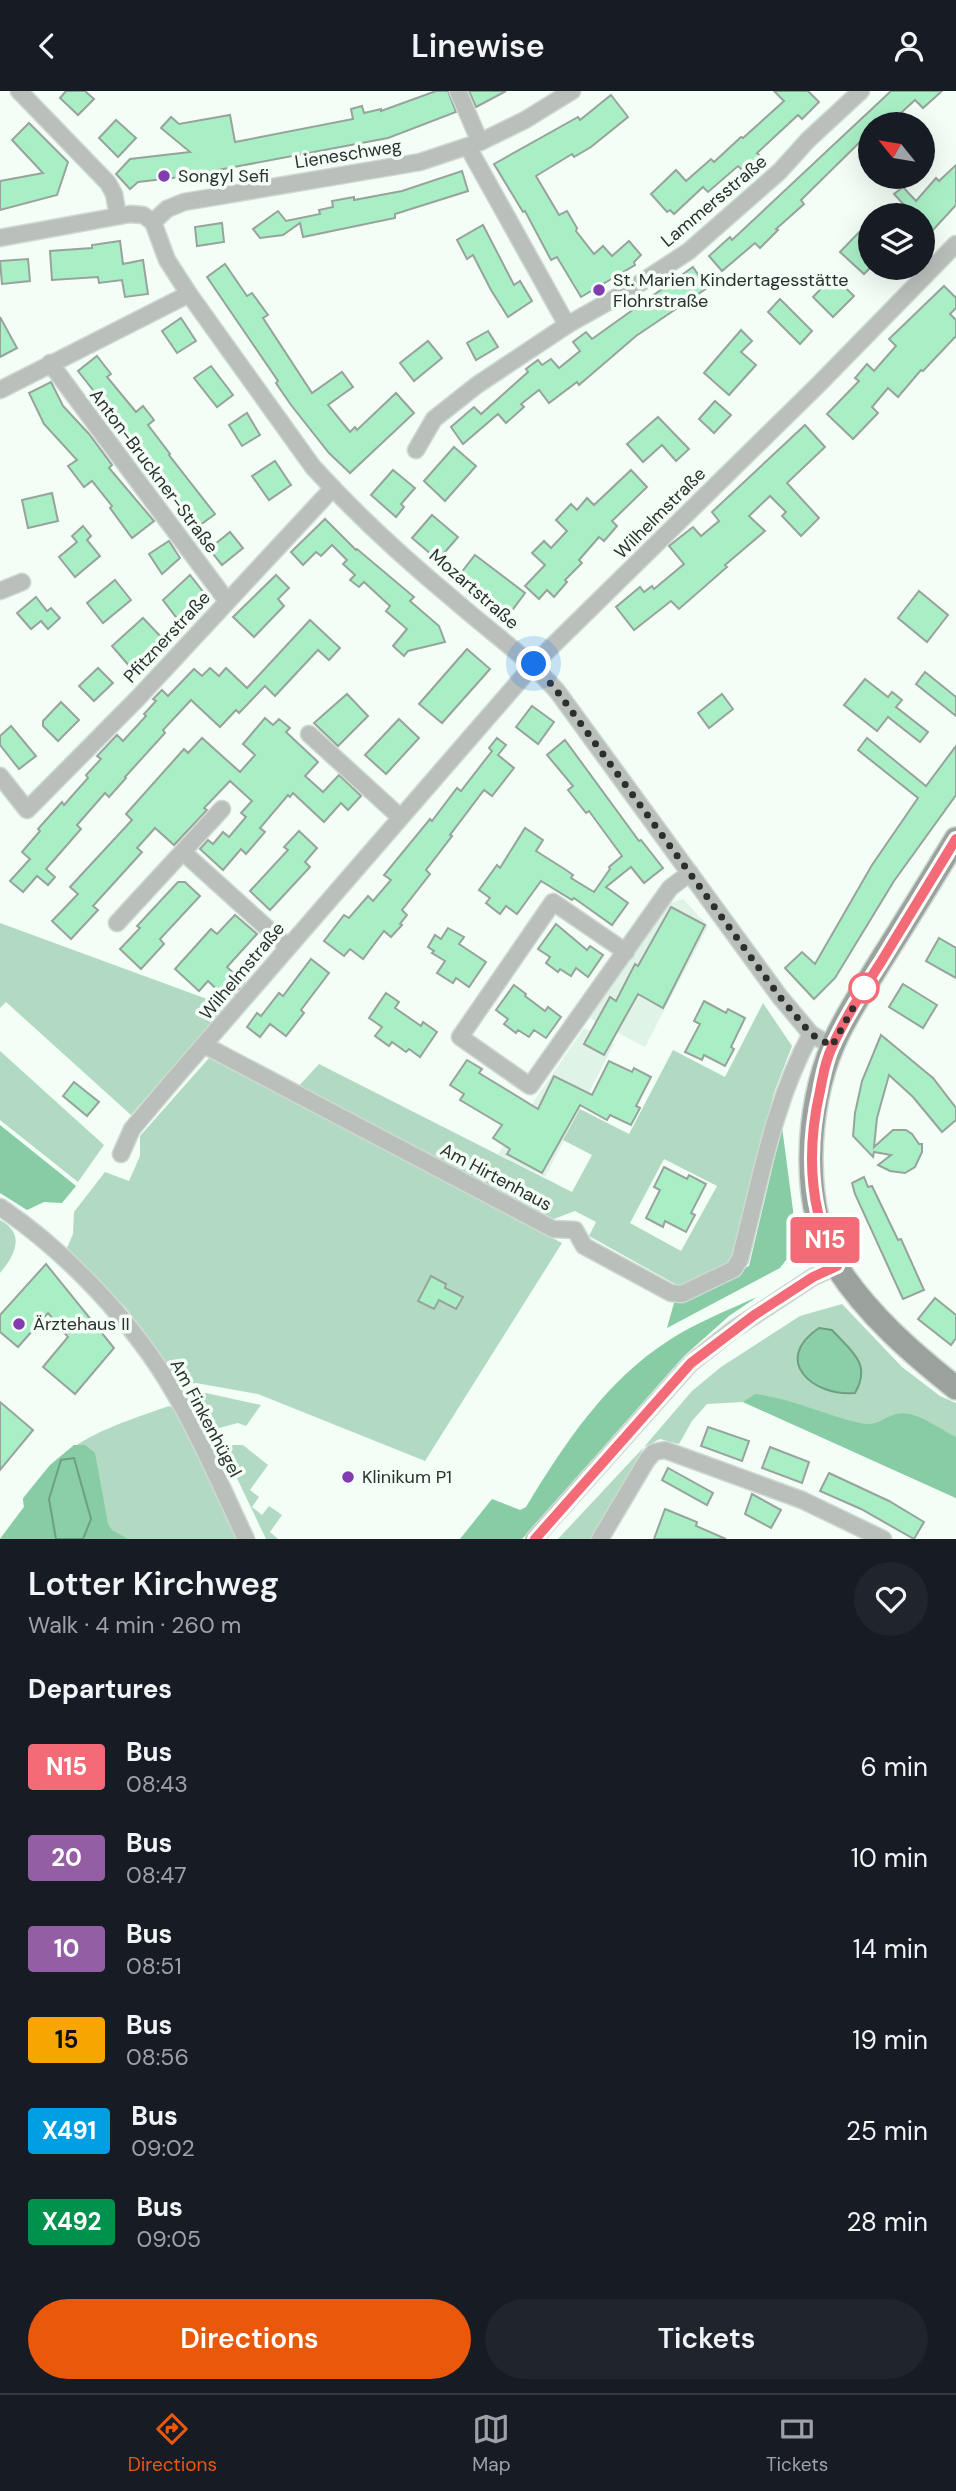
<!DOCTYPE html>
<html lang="en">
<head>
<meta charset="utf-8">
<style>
	:root { --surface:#171b24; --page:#20242c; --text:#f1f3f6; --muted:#9ea1a6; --line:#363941; --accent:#ea580c }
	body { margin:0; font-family:"DM Sans",sans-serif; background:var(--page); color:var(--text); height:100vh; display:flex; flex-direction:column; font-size:26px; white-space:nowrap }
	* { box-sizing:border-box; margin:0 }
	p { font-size:23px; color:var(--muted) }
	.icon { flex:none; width:38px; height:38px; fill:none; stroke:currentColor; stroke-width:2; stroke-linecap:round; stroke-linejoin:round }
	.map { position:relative; height:1448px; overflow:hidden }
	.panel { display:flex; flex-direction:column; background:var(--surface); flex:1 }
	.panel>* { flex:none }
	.badge { padding:0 14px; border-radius:5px; font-size:24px; line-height:46px }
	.needle { width:46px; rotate:300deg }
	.controls { position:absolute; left:858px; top:21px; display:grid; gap:14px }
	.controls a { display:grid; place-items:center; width:77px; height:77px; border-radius:50%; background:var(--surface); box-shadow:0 7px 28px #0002; font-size:35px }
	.you { position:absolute; width:35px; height:35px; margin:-18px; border:5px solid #fff; border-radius:50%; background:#1a73e8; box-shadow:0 0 0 10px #1a73e833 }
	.map>.badge { position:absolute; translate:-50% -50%; box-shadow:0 0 0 4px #fff }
	h2 { padding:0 28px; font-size:26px; line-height:63px }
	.round { display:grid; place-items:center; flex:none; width:74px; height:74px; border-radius:37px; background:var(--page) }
	.head { display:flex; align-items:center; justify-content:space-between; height:119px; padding:0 28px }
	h1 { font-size:33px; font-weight:600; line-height:52px }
	.cta { display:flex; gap:14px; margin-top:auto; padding:14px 28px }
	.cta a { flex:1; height:80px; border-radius:42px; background:var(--accent); color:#fff; font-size:28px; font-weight:600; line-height:80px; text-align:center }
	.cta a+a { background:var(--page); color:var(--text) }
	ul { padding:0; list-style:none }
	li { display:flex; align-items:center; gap:21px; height:91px; padding:0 28px }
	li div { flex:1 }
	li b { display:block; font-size:26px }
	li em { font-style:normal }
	li .badge { min-width:77px; font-weight:700; text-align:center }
	header { display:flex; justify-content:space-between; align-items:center; height:91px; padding:0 28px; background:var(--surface); font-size:32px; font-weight:600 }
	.tabs { display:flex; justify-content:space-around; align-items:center; height:98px; border-top:2px solid var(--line); background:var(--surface); font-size:19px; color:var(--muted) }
	.tabs a { display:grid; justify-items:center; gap:4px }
	.tabs .on { color:var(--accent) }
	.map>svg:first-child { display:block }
</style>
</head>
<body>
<header><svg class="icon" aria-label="back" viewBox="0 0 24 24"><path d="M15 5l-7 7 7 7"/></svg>Linewise<svg class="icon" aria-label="person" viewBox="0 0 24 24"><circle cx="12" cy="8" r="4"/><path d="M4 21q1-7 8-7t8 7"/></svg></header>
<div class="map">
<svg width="956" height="1448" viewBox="0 0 956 1448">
	<rect width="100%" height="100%" fill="#f2fef6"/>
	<g fill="#dff3e7">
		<polygon points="683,808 708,835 645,956 590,927 668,813"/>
		<polygon points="584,937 614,953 545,1086 498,1063"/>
	</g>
	<g fill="#b2dac2" fill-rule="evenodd">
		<polygon points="0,832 226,915 131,1024 6,911 0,917"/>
		<path d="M763 912 792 955 774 1002 730 1175 684 1198 589 1145 596 1131 575 1120 551 1129 297 997 319 973 572 1101 592 1064 563 1049 580 1018 629 1043 673 959 725 986ZM664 1068 717 1095 681 1160 630 1132Z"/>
		<polygon points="0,960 104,1054 78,1091 0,1029"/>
		<polygon points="209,967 562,1152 425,1370 258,1303 196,1292 179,1295 156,1257 126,1217 67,1157 73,1143 74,1121 105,1081 129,1090 140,1065 140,1045"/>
		<path d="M0 1129C26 1143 15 1164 0 1182Z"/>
		<polygon points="842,1213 902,1276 940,1305 956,1312 956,1407 743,1311 707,1313 692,1330 679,1353 660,1348 644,1356 591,1448 558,1448 644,1356 692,1300 721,1276 800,1225"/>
		<polygon points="206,1302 261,1314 246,1335 238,1332 215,1338 199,1306 200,1303"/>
		<path d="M169 1315 175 1318 237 1448H0L24 1416 23 1407C32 1396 41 1384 51 1374 84 1342 127 1330 169 1315Z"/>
		<polygon points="233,1354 243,1354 268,1374 250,1399 259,1406 252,1416 262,1424 269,1415 282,1424 270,1441 278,1448 266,1448 224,1360"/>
	</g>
	<g fill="#87cca4">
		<polygon points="0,1034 76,1095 62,1112 44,1111 27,1119 0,1102"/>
		<polygon points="782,1036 796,1142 793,1160 780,1177 667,1237 674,1212 749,1175"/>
		<path d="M757 1206 729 1225 684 1265 522 1448H460L492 1408 520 1419 526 1416C565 1352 606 1289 671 1248 698 1231 728 1219 757 1206Z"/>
		<path d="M755 1303C791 1307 824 1324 860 1332 877 1336 882 1327 896 1323 915 1318 939 1338 956 1346V1407L743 1311Z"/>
		<polygon points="74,1354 85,1354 95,1362 108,1433 112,1439 128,1448 0,1448 24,1416 23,1408 50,1374"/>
	</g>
	<g fill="#8acfa8" stroke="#6e9f83" stroke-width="2">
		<path d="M819 1237 832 1239C851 1260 872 1272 855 1302 813 1306 771 1269 819 1237Z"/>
		<polygon points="74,1367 91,1428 83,1448 56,1448 49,1408 61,1369"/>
	</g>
	<g fill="#a9efc6" stroke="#98a39c" stroke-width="2">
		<polygon points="66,0 85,0 94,8 78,24 60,7"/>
		<polygon points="436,0 448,0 456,21 388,47 181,86 138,91 130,98 116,83 130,68 190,61 161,37 171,26 179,33 230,24 235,51 353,28 351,18 362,15 364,22 381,18 381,20"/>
		<polygon points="469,0 506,0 476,16"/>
		<polygon points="774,0 808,0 819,11 802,28 798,24 757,62 762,67 745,82 738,75 708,101 703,96 674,123 670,119 667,121 651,103 676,79 686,90 711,68 714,71 741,46 743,47 784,10"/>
		<polygon points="891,0 942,0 923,17 915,9 889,33 870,33 870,41 801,109 804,113 776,138 778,139 760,157 755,152 722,180 709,165 730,146 732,149"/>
		<polygon points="611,4 628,26 591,56 574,66 572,63 536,85 559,124 567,120 577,137 576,140 594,163 603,155 612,165 629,150 641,164 634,171 635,174 581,206 557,166 551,169 525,120 523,121 494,73 578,26 580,29"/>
		<polygon points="116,29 136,47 118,66 99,47"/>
		<polygon points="29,32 68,71 57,104 0,119 0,90 43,82 12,49"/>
		<polygon points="956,74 956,114 922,151 922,124 913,124 894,103 903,96 916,110 936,87 939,90"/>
		<polygon points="462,80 468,100 395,123 395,127 303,146 300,132 283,144 260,147 253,138 278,120 286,130 320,123 319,119 333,116 332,110 354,106 354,109 402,100"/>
		<polygon points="222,132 224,151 197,155 195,136"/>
		<polygon points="483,134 514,194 520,190 532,210 508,226 491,199 473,164 467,168 457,149"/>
		<polygon points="863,137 870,143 870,177 864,183 840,161"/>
		<polygon points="120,150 123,173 143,169 148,203 125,206 122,189 99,192 98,186 52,189 50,160 92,157 92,154"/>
		<polygon points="28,168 30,190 2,193 0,170"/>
		<polygon points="225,173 247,205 252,202 268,224 263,227 312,302 342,281 353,296 328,314 350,341 355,336 357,339 396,302 414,322 350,382 329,362 291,314 276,292 278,290 207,186"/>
		<polygon points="693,176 707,197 636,245 579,294 577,291 549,312 539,299 521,313 524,316 506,332 498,323 463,353 451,336 474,316 481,323 528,281 526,278 538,269 542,274 551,268 559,277 580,260 573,251 586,241 592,248"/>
		<polygon points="833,185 854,205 833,226 813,206"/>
		<polygon points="944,195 956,207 956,217 950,223 956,229 956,245 923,280 921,279 898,306 888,297 872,316 878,322 853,348 827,323 859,290 855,287 867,273 874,280 896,255 889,248"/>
		<polygon points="780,208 812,240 800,253 768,221"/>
		<polygon points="0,226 17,257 0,266"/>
		<polygon points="181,227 196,250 177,262 162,240"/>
		<polygon points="741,239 752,250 741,261 756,274 729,304 704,282"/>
		<polygon points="488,240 498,256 476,269 467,252"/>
		<polygon points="428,250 442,267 414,290 400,272"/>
		<polygon points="97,265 111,283 107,286 136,321 143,315 154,329 148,334 170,363 169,364 215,423 196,437 116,336 97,311 100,308 78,280"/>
		<polygon points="211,275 233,304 217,316 194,287"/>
		<polygon points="51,291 63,315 89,343 112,374 109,377 154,430 132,447 110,417 112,415 92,390 84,396 68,375 77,369 44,333 29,302"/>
		<polygon points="715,310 731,324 714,342 699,328"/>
		<polygon points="247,322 260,344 242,355 229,334"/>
		<polygon points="658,326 689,358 676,370 662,354 643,371 627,353"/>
		<polygon points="805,334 825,356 787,392 819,427 801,445 782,425 786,421 770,405 749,425 765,440 725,474 727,476 679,518 671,510 634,539 616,516 640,496 644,501 652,495 654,498 684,473 669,455 693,436 701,445 719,430 712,421"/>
		<polygon points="454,356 476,375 445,410 424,390"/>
		<polygon points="275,370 291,394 269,409 252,385"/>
		<polygon points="393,379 415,397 401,413 404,416 396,426 371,404"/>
		<polygon points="631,379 647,396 612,430 617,435 604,450 599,446 579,469 582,472 565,489 567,491 554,506 547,499 539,508 525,495 545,474 532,462 544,450 551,457 567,440 556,429 571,413 577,419 587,407 594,414"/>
		<polygon points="52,402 58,430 28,437 22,409"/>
		<polygon points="432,424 458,446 438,469 412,447"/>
		<polygon points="325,428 356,459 357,458 414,506 410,510 439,535 445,551 408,560 404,565 393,555 407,538 386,520 390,515 364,491 359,496 350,489 355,484 343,473 347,469 332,454 321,465 316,461 303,474 291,461"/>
		<polygon points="83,435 91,445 87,449 100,465 75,486 59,466 77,451 72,445"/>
		<polygon points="230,441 243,457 222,474 209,458"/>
		<polygon points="169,450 180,467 162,483 149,463"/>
		<polygon points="475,464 525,502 508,525 457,487"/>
		<polygon points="190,484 208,507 179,530 163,509"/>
		<polygon points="276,484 289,497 278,508 284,515 254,546 233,526"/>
		<polygon points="115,489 131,509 103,532 87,512"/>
		<polygon points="919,500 948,524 927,551 898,527"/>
		<polygon points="36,506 47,520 51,517 60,527 48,538 41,530 31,538 17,522"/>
		<polygon points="143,527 163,548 131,577 112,555"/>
		<polygon points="310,529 340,557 329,569 318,559 275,605 265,595 239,622 236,619 220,636 191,609 163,639 165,642 125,686 126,687 109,706 105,702 77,734 81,738 46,778 55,786 48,794 37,785 23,801 10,790 30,768 22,761 40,740 38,738 62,711 64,714 88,687 86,684 101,668 97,665 117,644 123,650 146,625 144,623 156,610 153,608 162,599 168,605 194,578 202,585 210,577 219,585 226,577 247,597"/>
		<polygon points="467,558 490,578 442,632 419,613"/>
		<polygon points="98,577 113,592 94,610 79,595"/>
		<polygon points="925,581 956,606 956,625 916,593"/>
		<polygon points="865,588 888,606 892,601 902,609 896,616 928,641 920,651 888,626 877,640 844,614"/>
		<polygon points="347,603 368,625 338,655 314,632"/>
		<polygon points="722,603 733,618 709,637 698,622"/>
		<polygon points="61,611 79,629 58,650 43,635 43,630"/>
		<polygon points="532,615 554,631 538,653 516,636"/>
		<polygon points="265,627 273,634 279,628 290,637 286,641 318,671 305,685 323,701 339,684 361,705 348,719 341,712 324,731 293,702 290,706 288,704 260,737 265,741 246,763 241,758 223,779 200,758 208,749 213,753 223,741 229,746 246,726 241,722 252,710 230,690 204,717 207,719 174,754 155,737 137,757 142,761 93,815 98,819 71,848 52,830 78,803 70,796 132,729 126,723 184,658 188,662 202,647 240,681 255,664 243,653"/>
		<polygon points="399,628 419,647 386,683 365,664"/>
		<polygon points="11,635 36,665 19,678 0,654 0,645"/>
		<polygon points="497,647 506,654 498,664 514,677 492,705 484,699 450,744 452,745 426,779 430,783 402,819 407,824 400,833 402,834 391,846 384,840 363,868 350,858 344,865 324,850 344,824 349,827 368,805 373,810 391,789 384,784 430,728 432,730 457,697 461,700 492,660 489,657"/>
		<polygon points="867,647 926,695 956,655 956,704 894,790 835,887 814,908 785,877 802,861 815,873 872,774 918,707 858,659"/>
		<polygon points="565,649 639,750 641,749 663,777 644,792 631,776 606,796 628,812 612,834 574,807 572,809 541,790 517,823 506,815 500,823 486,812 490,807 479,799 497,774 500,777 525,737 543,749 536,760 566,779 573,784 571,787 594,801 610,778 609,776 622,765 589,720 586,722 568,699 573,695 547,664"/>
		<polygon points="299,740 317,757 305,771 310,776 270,819 250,800 288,759 284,756"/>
		<polygon points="178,791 185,791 200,805 160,848 164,853 141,878 120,858 140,837 137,835"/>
		<polygon points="671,816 705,834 663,917 638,903 604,964 584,953 610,906 616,910 635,873 638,875"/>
		<polygon points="235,824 257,843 227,876 244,892 228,909 208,890 199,900 175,878 211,838 217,843"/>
		<polygon points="556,833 587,859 590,855 603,864 588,886 576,877 571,885 560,878 558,881 546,872 550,866 538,858"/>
		<polygon points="448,837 464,846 459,853 486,871 469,896 456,887 453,892 437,882 445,870 432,862 434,860 428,856 435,844 441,848"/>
		<polygon points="939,847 956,857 956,887 926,870"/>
		<polygon points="311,868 329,882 301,919 304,922 286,945 270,933 260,946 247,936 257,922 261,925 279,902 283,905"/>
		<polygon points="903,893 937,914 923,937 889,916"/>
		<polygon points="514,894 526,903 525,905 545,920 548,916 561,926 546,947 534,939 529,946 518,939 516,942 504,933 508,928 496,919"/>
		<polygon points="386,902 399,911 395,917 421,935 423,931 437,941 420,966 409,958 406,961 392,951 389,955 375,945 382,936 369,927"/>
		<polygon points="704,910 726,922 728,918 745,927 731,956 734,958 725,975 704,964 702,969 685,961 700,933 694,930"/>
		<polygon points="881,944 933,987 956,1017 956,1029 942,1041 913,1006 889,984 877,1027 874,1056 893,1039 906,1039 912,1043 919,1053 922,1053 922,1061 915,1076 905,1082 890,1080 878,1074 891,1064 874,1061 873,1066 853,1045 855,1022 862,990"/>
		<polygon points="467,969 482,978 479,982 538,1018 554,985 592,1004 609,970 632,981 634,977 651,986 636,1015 640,1017 631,1034 610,1024 607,1029 580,1014 542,1082 507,1063 510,1058 493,1047 502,1034 460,1009 464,1003 450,994"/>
		<polygon points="74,991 99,1011 87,1025 63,1005"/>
		<polygon points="664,1076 687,1088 689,1084 706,1093 691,1122 695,1124 686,1141 665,1130 663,1136 646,1127 660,1099 654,1096"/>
		<polygon points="864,1086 868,1096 872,1095 898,1149 901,1148 924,1199 903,1208 855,1103 852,1092"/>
		<polygon points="46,1173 114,1257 75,1303 43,1276 68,1246 48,1222 18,1256 0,1241 0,1224"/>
		<polygon points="431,1185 446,1193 445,1197 463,1206 456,1218 439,1209 434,1218 418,1210"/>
		<polygon points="935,1207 956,1224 956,1247 951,1254 918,1228"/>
		<polygon points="0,1311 33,1339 0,1379"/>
		<polygon points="708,1336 749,1350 742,1370 701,1355"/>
		<polygon points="770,1356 809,1371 802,1392 762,1377"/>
		<polygon points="668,1377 713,1402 707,1414 662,1389"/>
		<polygon points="829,1382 889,1410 924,1431 914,1448 861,1418 820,1400"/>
		<polygon points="752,1403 781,1419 771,1437 745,1423"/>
		<polygon points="665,1418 697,1431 696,1435 726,1448 654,1448"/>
	</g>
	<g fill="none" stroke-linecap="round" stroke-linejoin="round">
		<g stroke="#ced9d2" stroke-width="19">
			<g id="street">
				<polyline points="19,0 108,92 114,103 118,125"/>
				<polyline points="458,0 480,51"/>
				<polyline points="468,56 567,234"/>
				<path d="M153 131 167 169 189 203 313 376C354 421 406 469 453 508 488 539 526 565 557 600L780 906 811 943 832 955"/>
				<polyline points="153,131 167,118 184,111 420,71 480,51 525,29 572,0"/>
				<polyline points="0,147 130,123 143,124 153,131"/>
				<polyline points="50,272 227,510"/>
				<polyline points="0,299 189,203"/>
				<polyline points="416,359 434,328 477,294 567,234 631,198 689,160 780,80 808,49 861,0"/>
				<polyline points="0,500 22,491"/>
				<polyline points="309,643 400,726"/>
				<polyline points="0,685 27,719 137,608 333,397"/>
				<polyline points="183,761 288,856"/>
				<polyline points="117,832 222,718"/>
				<polyline points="626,861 553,811 460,946 530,995 670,797 690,782"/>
				<path d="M204 954 553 1138 575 1139 584 1155 671 1202 682 1203 734 1178 740 1168C760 1092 773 1012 811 943"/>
				<polyline points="121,1063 132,1038 175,987 534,573 819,293 956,153"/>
				<path d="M0 1116C67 1161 135 1233 175 1303 202 1349 223 1400 246 1448"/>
				<polyline points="534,1448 691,1272 734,1238 813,1186 837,1175"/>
				<polyline points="600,1448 647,1369 654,1361 665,1359 802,1409 883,1448"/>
			</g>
		</g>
		<g stroke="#ced9d2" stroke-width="26">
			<path id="secondary" d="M956 748C931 789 906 830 880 871 864 898 845 925 833 954 806 1016 800 1117 837 1176 868 1224 912 1262 956 1297"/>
		</g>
		<use href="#street" stroke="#babfbc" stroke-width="16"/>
		<use href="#secondary" stroke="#9ba29d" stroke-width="23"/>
	</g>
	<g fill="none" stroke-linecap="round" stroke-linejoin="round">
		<g stroke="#fff" stroke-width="16">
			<path id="line" d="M535 1448 691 1272 753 1225 813 1186 837 1175C809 1119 806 1061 820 1000 823 984 826 968 833 954 846 925 864 897 881 871 906 830 931 789 956 748"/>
		</g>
		<use href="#line" stroke="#f46b78" stroke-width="10"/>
		<polyline stroke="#2c302d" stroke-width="7" stroke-dasharray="0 12.6" points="534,573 557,600 780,906 811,943 832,955 864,897"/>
	</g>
	<g fill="#813cb0" stroke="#f2fef6" stroke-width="2.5">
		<circle cx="164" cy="85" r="7"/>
		<circle cx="599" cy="199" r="7"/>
		<circle cx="19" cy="1233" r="7"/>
		<circle cx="348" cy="1386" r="7"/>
	</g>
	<circle fill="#fff" stroke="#f46b78" stroke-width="3.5" cx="864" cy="897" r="14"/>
	<g text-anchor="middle" stroke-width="7" stroke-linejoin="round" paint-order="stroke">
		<g font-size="18" fill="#2c302d" stroke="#f2fef6">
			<text transform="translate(348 63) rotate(-9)" y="6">Lieneschweg</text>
			<text transform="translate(714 110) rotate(-40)" y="6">Lammersstraße</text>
			<text transform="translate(154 380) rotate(53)" y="6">Anton-Bruckner-Straße</text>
			<text transform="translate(660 422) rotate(-45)" y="6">Wilhelmstraße</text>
			<text transform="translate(474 498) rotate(41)" y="6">Mozartstraße</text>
			<text transform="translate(167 546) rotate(-47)" y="6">Pfitznerstraße</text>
			<text transform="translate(242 880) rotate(-50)" y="6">Wilhelmstraße</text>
			<text transform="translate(496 1086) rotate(28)" y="6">Am Hirtenhaus</text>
			<text transform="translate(206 1327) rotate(62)" y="6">Am Finkenhügel</text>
		</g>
		<g font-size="18" fill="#2c302d" stroke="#f2fef6" text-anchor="start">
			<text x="178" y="91">Songyl Sefi</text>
			<text x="613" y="195">St. Marien Kindertagesstätte<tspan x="613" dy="21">Flohrstraße</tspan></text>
			<text x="33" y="1239">Ärztehaus II</text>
			<text x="362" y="1392">Klinikum P1</text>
		</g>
	</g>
</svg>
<div class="controls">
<a><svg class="needle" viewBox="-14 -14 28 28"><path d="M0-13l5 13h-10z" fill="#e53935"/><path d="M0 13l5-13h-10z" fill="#9ea1a6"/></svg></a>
<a><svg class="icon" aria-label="layers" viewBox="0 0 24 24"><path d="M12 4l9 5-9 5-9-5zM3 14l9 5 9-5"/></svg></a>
</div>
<div class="you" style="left:534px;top:573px"></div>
<b class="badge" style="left:825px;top:1149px;background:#f46b78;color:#fff">N15</b>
</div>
<section class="panel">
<div class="head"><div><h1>Lotter Kirchweg</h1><p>Walk · 4 min · 260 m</p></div><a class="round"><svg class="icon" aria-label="heart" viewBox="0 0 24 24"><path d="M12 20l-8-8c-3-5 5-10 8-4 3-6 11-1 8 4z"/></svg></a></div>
<h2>Departures</h2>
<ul>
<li><span class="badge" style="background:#f46b78;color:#fff">N15</span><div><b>Bus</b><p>08:43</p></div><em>6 min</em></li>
<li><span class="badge" style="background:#945ea4;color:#fff">20</span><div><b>Bus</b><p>08:47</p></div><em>10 min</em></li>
<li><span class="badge" style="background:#945ea4;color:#fff">10</span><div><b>Bus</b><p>08:51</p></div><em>14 min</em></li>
<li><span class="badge" style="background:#f7a500;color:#111">15</span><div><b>Bus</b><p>08:56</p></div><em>19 min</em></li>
<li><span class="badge" style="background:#009ee3;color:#fff">X491</span><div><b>Bus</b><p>09:02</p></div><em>25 min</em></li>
<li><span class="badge" style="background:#00924d;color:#fff">X492</span><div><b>Bus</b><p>09:05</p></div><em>28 min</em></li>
</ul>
<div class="cta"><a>Directions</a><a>Tickets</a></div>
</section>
<nav class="tabs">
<a class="on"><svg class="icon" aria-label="directions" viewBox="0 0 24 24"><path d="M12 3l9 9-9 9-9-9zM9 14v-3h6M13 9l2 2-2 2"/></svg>Directions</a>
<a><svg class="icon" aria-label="map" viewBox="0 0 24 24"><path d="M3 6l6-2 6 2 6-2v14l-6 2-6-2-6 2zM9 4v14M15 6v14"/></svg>Map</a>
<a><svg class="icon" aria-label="tickets" viewBox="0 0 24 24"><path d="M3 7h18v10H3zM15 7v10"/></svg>Tickets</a>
</nav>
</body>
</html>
